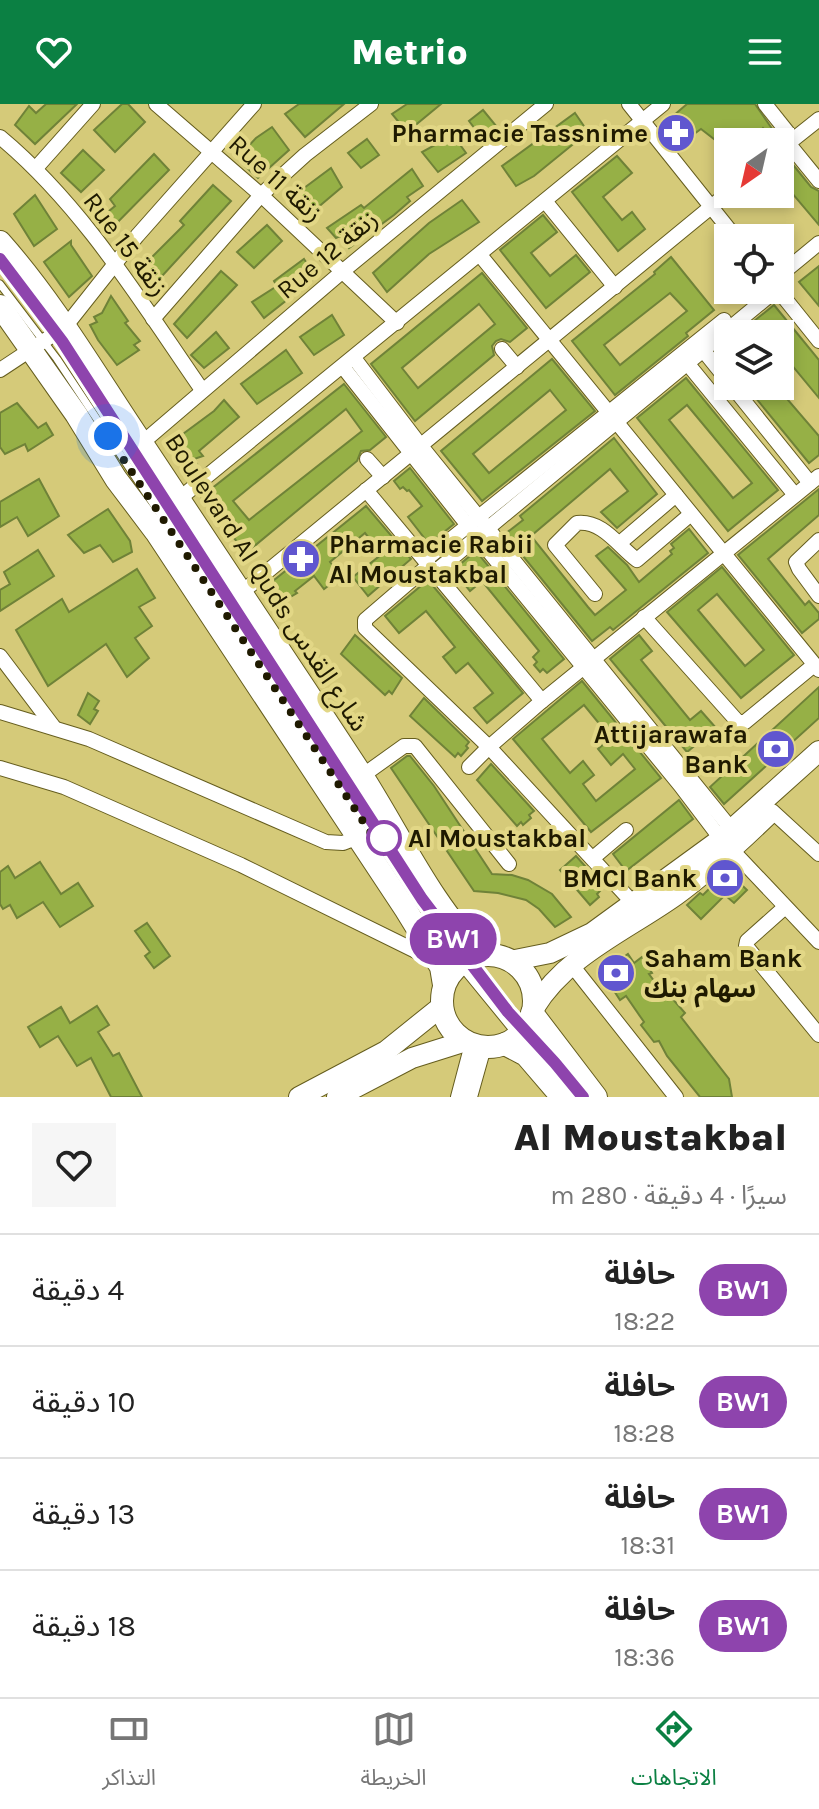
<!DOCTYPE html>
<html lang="ar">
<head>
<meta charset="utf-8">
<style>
	:root { --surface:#fff; --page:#f6f6f6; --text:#222; --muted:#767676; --line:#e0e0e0; --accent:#0b8043 }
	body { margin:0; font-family:Karla,"Noto Sans Arabic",sans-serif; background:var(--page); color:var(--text); direction:rtl; height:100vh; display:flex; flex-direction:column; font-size:30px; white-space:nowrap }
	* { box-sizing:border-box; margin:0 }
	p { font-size:26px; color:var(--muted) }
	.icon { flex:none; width:44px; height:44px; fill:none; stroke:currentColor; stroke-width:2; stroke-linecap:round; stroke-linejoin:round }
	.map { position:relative; height:993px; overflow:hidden; direction:ltr }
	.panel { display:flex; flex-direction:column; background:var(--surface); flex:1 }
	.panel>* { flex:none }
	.badge { padding:0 16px; border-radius:26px; font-size:28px; line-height:52px }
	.needle { width:52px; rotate:214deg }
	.controls { position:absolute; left:714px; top:24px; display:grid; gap:16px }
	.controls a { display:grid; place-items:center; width:80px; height:80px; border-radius:0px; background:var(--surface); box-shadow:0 4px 12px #0003; font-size:40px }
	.you { position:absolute; width:40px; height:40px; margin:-20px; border:6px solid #fff; border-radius:50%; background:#1a73e8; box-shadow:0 0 0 12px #1a73e833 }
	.map>.badge { position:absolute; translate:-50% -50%; box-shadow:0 0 0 4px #fff }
	.round { display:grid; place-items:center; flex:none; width:84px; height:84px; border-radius:0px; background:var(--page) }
	.overview { display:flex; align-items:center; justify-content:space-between; height:136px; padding:0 32px }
	h1 { font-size:38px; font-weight:800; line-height:60px }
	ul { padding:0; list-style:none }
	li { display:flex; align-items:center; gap:24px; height:112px; padding:0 32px; border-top:2px solid var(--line) }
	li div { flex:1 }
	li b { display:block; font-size:30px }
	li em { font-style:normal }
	li .badge { min-width:88px; font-weight:700; text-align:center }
	header { display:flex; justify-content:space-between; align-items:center; height:104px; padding:0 32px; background:var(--accent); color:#fff; font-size:36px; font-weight:800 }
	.tabs { display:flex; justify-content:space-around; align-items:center; height:112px; border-top:2px solid var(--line); background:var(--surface); font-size:22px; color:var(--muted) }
	.tabs a { display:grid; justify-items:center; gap:4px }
	.tabs .on { color:var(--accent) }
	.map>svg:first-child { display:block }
</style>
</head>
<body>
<header><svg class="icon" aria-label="menu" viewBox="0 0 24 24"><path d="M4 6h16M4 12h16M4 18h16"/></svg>Metrio<svg class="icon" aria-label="heart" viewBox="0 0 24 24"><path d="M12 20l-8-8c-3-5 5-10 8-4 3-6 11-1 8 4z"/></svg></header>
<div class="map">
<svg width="819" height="993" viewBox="0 0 819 993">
	<rect width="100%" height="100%" fill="#d5ca79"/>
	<g fill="#96b046" stroke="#6f8238" stroke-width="2" fill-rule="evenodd">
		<polygon points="46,0 77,0 35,40 15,21 29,2 36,9"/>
		<polygon points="122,0 128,0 145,18 115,48 94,26"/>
		<polygon points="299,0 344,0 305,33 285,10"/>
		<polygon points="407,0 441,0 407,28 392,10"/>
		<polygon points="687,0 755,0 775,29 771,32 763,24 752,38 728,38 728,46 701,25 683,38 666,18"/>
		<polygon points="483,6 497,23 482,34 469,17"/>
		<polygon points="575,9 588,28 534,72 516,82 502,62"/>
		<polygon points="272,23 289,46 258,74 246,63 252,58 241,50 256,34"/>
		<polygon points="453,31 466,49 438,68 422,48"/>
		<polygon points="367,35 379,51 361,64 348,49"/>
		<polygon points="83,46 104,66 81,88 61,69"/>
		<polygon points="154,50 169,66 107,129 97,117 115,102 110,95"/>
		<polygon points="617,52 632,69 603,93 622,116 632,108 645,125 618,147 572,88"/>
		<polygon points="790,57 811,83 819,87 819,121 780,75 780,65"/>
		<polygon points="331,64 342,83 310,110 304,107 296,90"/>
		<polygon points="412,65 423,82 407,93 410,97 394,111 349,144 340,132 336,134 327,124 361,101 364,104"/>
		<polygon points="213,81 231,97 151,184 135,170 184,121 180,117"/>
		<polygon points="35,91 57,125 34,142 14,110"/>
		<polygon points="462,96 479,118 429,150 387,188 373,169 429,119"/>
		<polygon points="543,111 557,128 531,149 550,172 576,151 590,168 546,204 500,146"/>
		<polygon points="267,121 282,137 254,164 237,148"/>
		<polygon points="71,137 71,141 92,172 69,193 44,158"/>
		<path d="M671 153 714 206 686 229 688 232 615 291 572 237 655 170 654 168ZM670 189 687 207 620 261 604 241Z"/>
		<polygon points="304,155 316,173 264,214 252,198 277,182 274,177"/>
		<polygon points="819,162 819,202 799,178"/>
		<polygon points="221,167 237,181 187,234 174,220"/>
		<path d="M482 169 527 224 510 238 501 235 496 237 492 242 494 251 415 317 371 260ZM479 200 495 220 418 284 402 264Z"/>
		<polygon points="111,192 128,217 125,219 140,237 134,241 139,246 117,261 98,236 90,221 97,218 94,213 102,209"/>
		<polygon points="774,201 819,256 819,294 780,247 780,230 738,230"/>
		<polygon points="332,211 344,231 314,251 300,233"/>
		<polygon points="216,228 229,244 204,264 191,251"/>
		<polygon points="286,246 302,269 257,300 241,280"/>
		<path d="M552 255 595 307 482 397 441 347ZM550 286 566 306 489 369 473 350Z"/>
		<path d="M686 274 778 386 728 427 637 314ZM687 301 752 379 733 394 669 316Z"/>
		<path d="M344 280 386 333 370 346 361 347 357 357 246 449 201 393ZM346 305 362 327 249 416 233 397Z"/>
		<polygon points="746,282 776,282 819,332 819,351 809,359"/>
		<polygon points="224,296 239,313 199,347 203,352 194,355 197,360 188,365 184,360 180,361 168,341 214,307"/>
		<polygon points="17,299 38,324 46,319 53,331 28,347 25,340 5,350 0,343 0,309"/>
		<polygon points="614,334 657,390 617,424 601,408 628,387 610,365 531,432 588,503 595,511 626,486 596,452 608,443 627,461 639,478 672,450 670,447 674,444 671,440 689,425 708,449 613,526 610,523 592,537 505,430 523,416 520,412"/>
		<polygon points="410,364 454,420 429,440 408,413 422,402 409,386 407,387 403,383 400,385 394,377"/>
		<polygon points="39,375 59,412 28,432 17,413 0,423 0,398"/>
		<polygon points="819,385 819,411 768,455 805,501 809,497 819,509 819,515 802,529 738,451"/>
		<polygon points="366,402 411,455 368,492 353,473 382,450 365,429 330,458 341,472 324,485 314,472 295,487 297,489 282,498 268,481"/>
		<polygon points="108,405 130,437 132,448 113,458 100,441 84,449 68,431"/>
		<polygon points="38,446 54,472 0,507 0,486 10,480 4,468"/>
		<polygon points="476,447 564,555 547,569 543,565 540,568 534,561 537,558 533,553 539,547 482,477 470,487 453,466"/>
		<path d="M722 463 794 551 741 594 667 508ZM717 490 764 546 745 562 698 506Z"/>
		<polygon points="137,465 155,494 139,503 152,522 135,534 149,554 127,573 106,540 48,582 16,526 62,495 69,508"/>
		<polygon points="428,476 523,589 487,619 474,604 493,589 468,559 456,569 443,553 455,543 426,507 399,529 385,512"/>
		<polygon points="355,531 402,574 392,590 389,587 385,591 341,550"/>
		<polygon points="639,531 652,547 641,556 690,616 701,607 716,624 687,648 610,555"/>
		<path d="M582 577 661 674 591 728 513 635ZM584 601 611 634 598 645 611 661 623 650 635 665 596 697 583 680 594 671 583 657 570 669 542 635Z"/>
		<polygon points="819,583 819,614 724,700 710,683"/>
		<polygon points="88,589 99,597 94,605 98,607 90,620 78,611"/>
		<polygon points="424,594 469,638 466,642 468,644 461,652 458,649 455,653 410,612"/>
		<polygon points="407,652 410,652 434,682 492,770 512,771 528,776 552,790 571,813 555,823 539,805 526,796 498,789 474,787 391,664"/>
		<polygon points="491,660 534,707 529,711 531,714 523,721 521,718 517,722 477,676"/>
		<polygon points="679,696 693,715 626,767 613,750"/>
		<polygon points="576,752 593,771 592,772 597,779 595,781 600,787 597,790 599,793 590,801 560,766"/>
		<polygon points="40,758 61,790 78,779 93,802 60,823 43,798 17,814 10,801 3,805 0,800 0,768 8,762 15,774"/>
		<polygon points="727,767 747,786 734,799 725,791 701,815 687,801 700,789 703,791"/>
		<polygon points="147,819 170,852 154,864 145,852 150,848 135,827"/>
		<polygon points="628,850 634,859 642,853 652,869 649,870 668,896 671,893 685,909 681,913 729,975 732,993 700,993 667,952 659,937 654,938 641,921 644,918 626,892 620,896 609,879 615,875 607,865"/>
		<polygon points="97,902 109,921 98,928 113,952 119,949 142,993 111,993 91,954 77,962 58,932 40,943 28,923 61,903 70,919"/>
	</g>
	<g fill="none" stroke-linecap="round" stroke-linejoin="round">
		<g stroke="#655d1e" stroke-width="9">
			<g id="lane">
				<polyline points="0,155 55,228"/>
				<polyline points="0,180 57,255 459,860 526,942"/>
				<polyline points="135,349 422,795 508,908 555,959 579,988"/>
			</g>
		</g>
		<g stroke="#655d1e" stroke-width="16">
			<g id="street">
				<polyline points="156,0 261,91 397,219"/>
				<polyline points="629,0 736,134"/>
				<polyline points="765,0 793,35"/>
				<path d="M0 33C83 102 141 198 202 286"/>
				<polyline points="788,39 819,77"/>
				<polyline points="780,46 819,15"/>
				<polyline points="36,64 93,0"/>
				<polyline points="545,97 615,183"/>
				<polyline points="480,151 819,566"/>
				<polyline points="780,171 819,139"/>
				<polyline points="778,186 819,237"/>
				<polyline points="153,215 261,91 305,51 371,0"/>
				<polyline points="502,245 517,263"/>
				<polyline points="703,246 728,277"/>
				<polyline points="354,254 421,342 732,726"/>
				<polyline points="687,259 795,391"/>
				<polyline points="343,263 477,433 680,681 721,735"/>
				<polyline points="0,266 65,223 137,132 254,0"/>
				<polyline points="732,282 810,379"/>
				<polyline points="142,339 343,167 546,0"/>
				<polyline points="367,355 383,373"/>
				<polyline points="366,386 542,597"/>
				<polyline points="179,395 663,0"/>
				<polyline points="819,436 796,458 799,465 819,492"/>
				<polyline points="621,438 676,391"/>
				<polyline points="425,456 724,216"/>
				<polyline points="429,461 365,516 365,524 489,643 634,800"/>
				<polyline points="435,468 776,186"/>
				<polyline points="241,489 728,89"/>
				<path d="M595 490 555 441 577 419C603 416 619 443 637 456L691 410"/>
				<polyline points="644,513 738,618 745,618 814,561"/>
				<polyline points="0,552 53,622"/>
				<polyline points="0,608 89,635 326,738 343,739 356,734"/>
				<polyline points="469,663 489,643 542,597 819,372"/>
				<polyline points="0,664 64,683 241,761 434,856"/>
				<polyline points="362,672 404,642 415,642 509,760"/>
				<polyline points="772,707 819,750"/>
				<polyline points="732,746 819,838"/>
				<polyline points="593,754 626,726"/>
				<polyline points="784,804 747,837 746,842 819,931"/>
				<polyline points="571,860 676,993"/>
				<polyline points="458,993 472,940"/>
				<polyline points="470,993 484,943"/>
			</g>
		</g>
		<g stroke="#655d1e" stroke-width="22">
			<g id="secondary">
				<polyline points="510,857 550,849 592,829 721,735 819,647"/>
				<path d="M534 904C566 851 627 826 676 791 709 767 739 739 769 710"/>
				<polyline points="299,993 386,947 442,902"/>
				<polyline points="337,993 412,954 466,937"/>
			</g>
		</g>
		<g stroke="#655d1e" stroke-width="24">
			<g id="primary">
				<path d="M0 138C55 200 97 273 143 341 216 451 289 560 361 670 398 727 434 806 483 851"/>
				<polyline points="0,202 76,310 116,375 156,428 406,806 441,863 444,881"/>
				<circle cx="488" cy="897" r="46"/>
				<polyline points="532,909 596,993"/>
				<polyline points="505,940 526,951 562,993"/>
			</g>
		</g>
		<use href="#lane" stroke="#fff" stroke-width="7"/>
		<use href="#street" stroke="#fff" stroke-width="14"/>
		<use href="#secondary" stroke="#fff" stroke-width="20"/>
		<use href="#primary" stroke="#fff" stroke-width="22"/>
	</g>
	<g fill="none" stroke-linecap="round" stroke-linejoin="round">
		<g stroke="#fff" stroke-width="18">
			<polyline id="line" points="0,155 62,237 422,795 508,908 555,959 583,993"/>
		</g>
		<use href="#line" stroke="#8e44ad" stroke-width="12"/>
		<polyline stroke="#1f1a00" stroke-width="8" stroke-dasharray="0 14.4" points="108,332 382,746 384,734"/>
	</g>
	<defs>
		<g id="pharmacy-disc" transform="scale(2)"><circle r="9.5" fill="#6056cf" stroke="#e2d786"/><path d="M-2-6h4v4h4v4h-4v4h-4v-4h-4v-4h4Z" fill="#fff"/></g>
		<g id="bank-disc" transform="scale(2)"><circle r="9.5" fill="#6056cf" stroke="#e2d786"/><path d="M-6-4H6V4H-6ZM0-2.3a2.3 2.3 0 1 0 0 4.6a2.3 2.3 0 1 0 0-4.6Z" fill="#fff"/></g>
	</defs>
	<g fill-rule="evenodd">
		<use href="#pharmacy-disc" x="676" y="29"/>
		<use href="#pharmacy-disc" x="301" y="455"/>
		<use href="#bank-disc" x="776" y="645"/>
		<use href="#bank-disc" x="725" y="774"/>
		<use href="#bank-disc" x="616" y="869"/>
	</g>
	<circle fill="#fff" stroke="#8e44ad" stroke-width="4" cx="384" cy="734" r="16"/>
	<g text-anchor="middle" stroke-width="8" stroke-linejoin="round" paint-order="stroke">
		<g font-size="26" font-weight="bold" fill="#1f1a00" stroke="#e2d786" text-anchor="end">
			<text x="648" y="38">Pharmacie Tassnime</text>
			<text x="329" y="449" text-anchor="start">Pharmacie Rabii<tspan x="329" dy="30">Al Moustakbal</tspan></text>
			<text x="748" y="639">Attijarawafa<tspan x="748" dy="30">Bank</tspan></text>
			<text x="697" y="783">BMCI Bank</text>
			<text x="644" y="863" text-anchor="start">Saham Bank<tspan x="644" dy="30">سهام بنك</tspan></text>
		</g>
		<g font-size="26" fill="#1f1a00" stroke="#e2d786">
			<text transform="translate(276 74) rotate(42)" y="9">Rue 11 زنقة</text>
			<text transform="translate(126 140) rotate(53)" y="9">Rue 15 زنقة</text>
			<text transform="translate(327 150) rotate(-40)" y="9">Rue 12 زنقة</text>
			<text transform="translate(267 478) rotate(57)" y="9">Boulevard Al Quds شارع القدس</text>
		</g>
		<g font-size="26" font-weight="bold" fill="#1f1a00" stroke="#e2d786" text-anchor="start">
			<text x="408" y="743">Al Moustakbal</text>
		</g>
	</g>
</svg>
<div class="controls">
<a><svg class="needle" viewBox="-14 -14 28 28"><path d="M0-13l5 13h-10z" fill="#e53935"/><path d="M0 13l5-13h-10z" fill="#767676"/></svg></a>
<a><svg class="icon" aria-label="locate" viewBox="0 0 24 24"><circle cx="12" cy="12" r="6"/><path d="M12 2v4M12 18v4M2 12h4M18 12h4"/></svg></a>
<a><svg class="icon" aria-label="layers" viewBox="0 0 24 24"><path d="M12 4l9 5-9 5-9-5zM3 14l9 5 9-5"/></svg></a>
</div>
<div class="you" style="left:108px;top:332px"></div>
<b class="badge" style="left:453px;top:835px;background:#8e44ad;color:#fff">BW1</b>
</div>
<section class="panel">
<div class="overview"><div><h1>Al Moustakbal</h1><p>سيرًا · 4 دقيقة · 280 m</p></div><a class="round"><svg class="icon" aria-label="heart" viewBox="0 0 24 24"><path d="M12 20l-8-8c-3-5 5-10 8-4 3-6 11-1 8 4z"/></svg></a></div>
<ul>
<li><span class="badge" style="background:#8e44ad;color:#fff">BW1</span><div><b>حافلة</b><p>18:22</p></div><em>4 دقيقة</em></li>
<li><span class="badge" style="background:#8e44ad;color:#fff">BW1</span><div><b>حافلة</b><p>18:28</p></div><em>10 دقيقة</em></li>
<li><span class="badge" style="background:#8e44ad;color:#fff">BW1</span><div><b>حافلة</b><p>18:31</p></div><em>13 دقيقة</em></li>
<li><span class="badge" style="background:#8e44ad;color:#fff">BW1</span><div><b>حافلة</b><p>18:36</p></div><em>18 دقيقة</em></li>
</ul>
</section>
<nav class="tabs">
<a class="on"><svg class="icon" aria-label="directions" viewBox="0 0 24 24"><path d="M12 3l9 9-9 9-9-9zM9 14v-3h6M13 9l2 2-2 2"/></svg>الاتجاهات</a>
<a><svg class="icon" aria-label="map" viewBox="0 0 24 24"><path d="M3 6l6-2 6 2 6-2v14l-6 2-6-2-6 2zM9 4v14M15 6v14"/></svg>الخريطة</a>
<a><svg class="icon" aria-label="tickets" viewBox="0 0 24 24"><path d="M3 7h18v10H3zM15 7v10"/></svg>التذاكر</a>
</nav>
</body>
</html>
